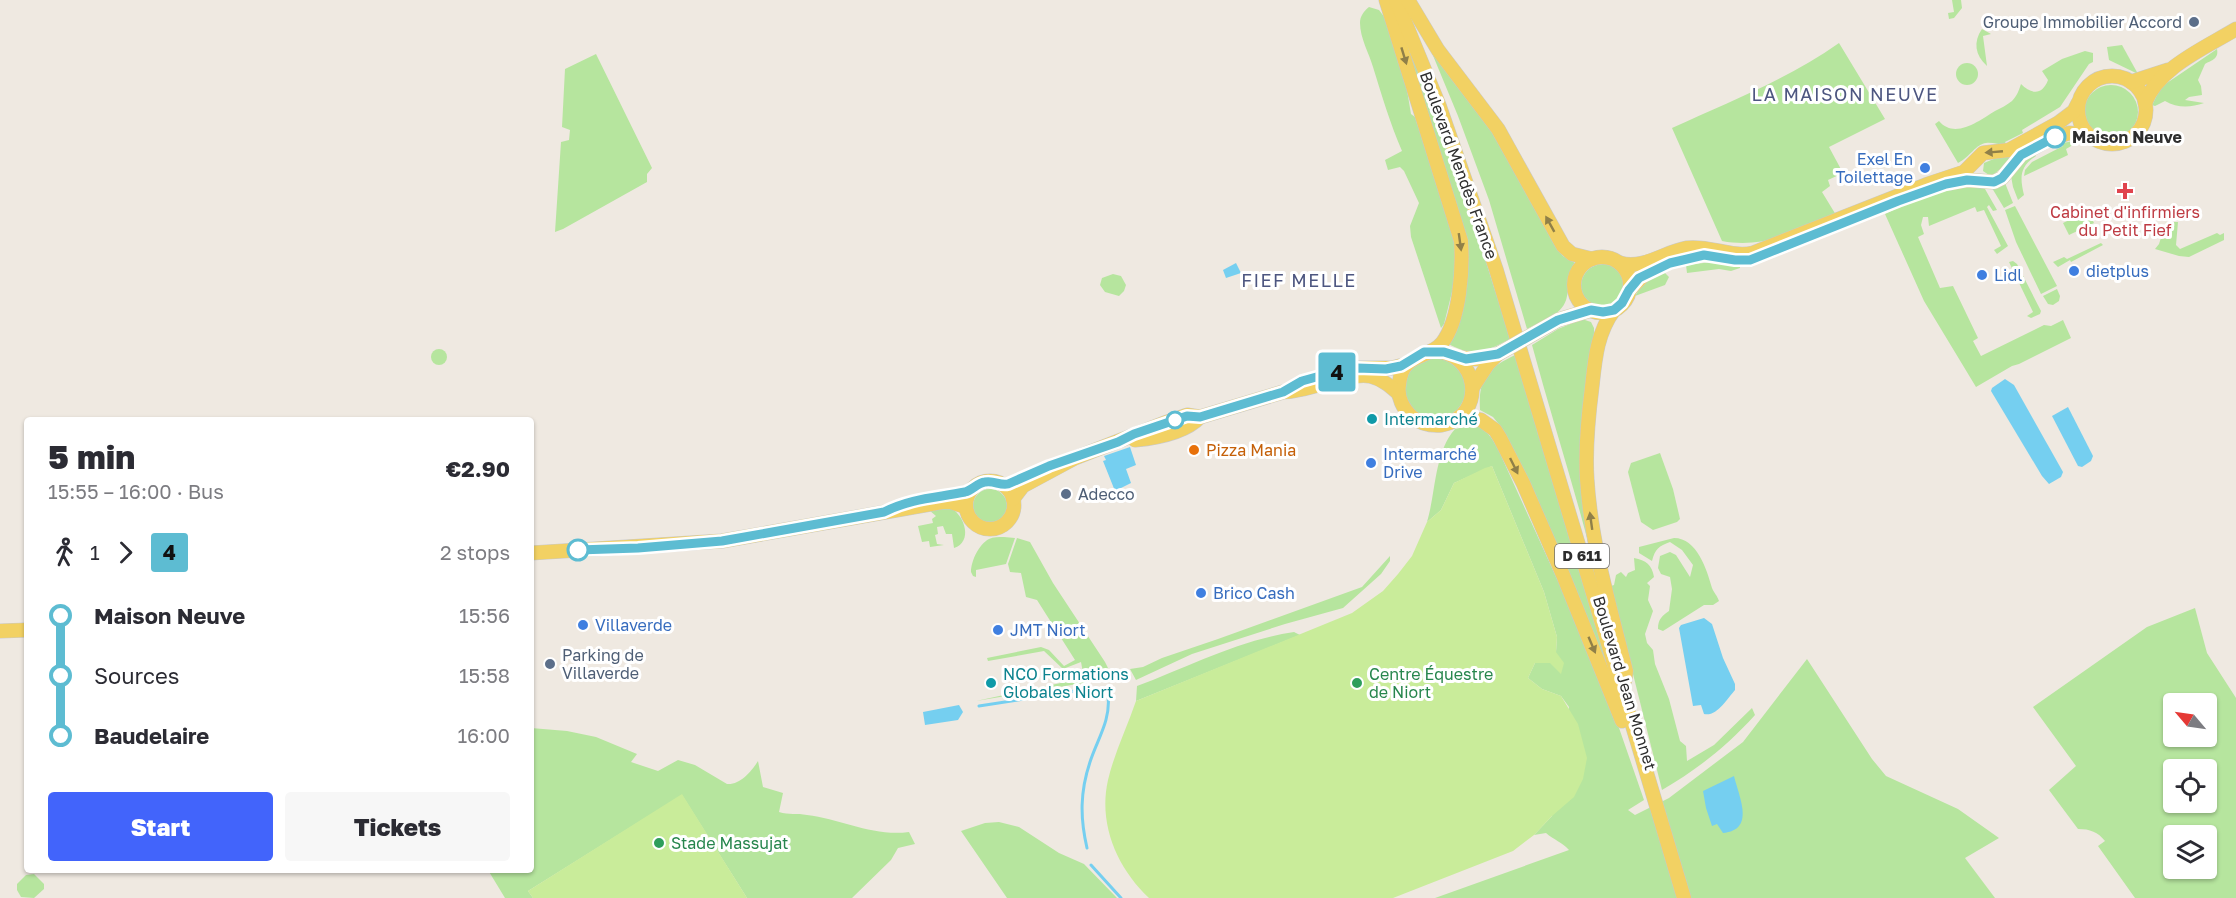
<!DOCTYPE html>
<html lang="en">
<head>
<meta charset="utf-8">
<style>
	:root { --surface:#fff; --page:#f7f7f7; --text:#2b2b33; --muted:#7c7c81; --accent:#4264fb }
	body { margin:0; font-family:"Golos Text",sans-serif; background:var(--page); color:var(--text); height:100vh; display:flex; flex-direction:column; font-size:22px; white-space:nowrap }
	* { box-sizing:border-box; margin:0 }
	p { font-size:20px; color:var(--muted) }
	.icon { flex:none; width:33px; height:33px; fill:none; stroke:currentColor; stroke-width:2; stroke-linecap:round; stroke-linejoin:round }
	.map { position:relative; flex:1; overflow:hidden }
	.panel { position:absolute; left:24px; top:417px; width:510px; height:456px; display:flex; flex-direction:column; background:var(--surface); border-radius:6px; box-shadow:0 2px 4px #0004 }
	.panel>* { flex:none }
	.badge { padding:0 12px; border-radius:4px; font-size:21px; line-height:39px }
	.needle { width:39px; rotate:299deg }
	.tools { position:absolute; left:2163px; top:693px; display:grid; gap:12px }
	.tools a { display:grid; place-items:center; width:54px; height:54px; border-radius:6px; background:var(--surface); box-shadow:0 2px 4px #0004; font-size:30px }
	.map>.badge { position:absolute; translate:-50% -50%; box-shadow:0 0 0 3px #fff }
	.legs { display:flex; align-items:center; gap:9px; height:66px; padding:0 24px; font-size:20px }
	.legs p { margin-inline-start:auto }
	.overview { display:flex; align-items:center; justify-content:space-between; height:102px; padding:0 24px }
	h1 { font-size:33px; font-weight:800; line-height:45px }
	.cta { display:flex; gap:12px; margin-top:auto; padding:12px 24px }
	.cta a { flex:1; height:69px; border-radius:6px; background:var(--accent); color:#fff; font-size:24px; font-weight:800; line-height:69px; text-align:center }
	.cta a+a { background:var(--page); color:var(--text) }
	ul { padding:0 24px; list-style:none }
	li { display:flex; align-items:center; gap:21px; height:60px; font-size:22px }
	li i { display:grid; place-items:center; width:9px; height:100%; margin:0 8px; background:currentColor }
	li i::after { content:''; width:15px; height:15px; margin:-8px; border:4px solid; border-radius:50%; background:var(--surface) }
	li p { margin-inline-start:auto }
	li:first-child i { background:linear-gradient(#0000 50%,currentColor 0) }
	li:last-child i { background:linear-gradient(currentColor 50%,#0000 0) }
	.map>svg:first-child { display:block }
</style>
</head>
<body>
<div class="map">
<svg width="2236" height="898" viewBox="0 0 2236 898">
	<rect width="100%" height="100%" fill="#efe9e1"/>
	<g fill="#b6e59e" fill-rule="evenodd">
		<polygon points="1952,0 1961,0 1962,8 1954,18 1949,19 1948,13 1954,12"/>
		<path d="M1369 7 1379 10 1385 18 1405 78 1411 114 1415 117 1453 235 1456 247V264L1452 292 1444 324 1441 328 1411 237 1410 226 1419 203 1404 171 1400 167 1388 170 1385 160 1402 151C1390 123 1382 96 1373 67 1369 53 1360 38 1360 23 1360 16 1364 11 1369 7Z"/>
		<path d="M1982 29 1991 34 1983 36 1987 66C1975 55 1973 42 1982 29Z"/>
		<path d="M1405 37C1446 136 1479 237 1510 339 1485 352 1473 358 1447 343L1465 278Z"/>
		<path d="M1427 41 1493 131 1557 249 1563 256 1575 263C1569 274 1570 284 1567 296 1564 315 1542 321 1527 329L1489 200 1458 116Z"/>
		<path d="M1839 43 1885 119 1829 147 1843 173 1828 180 1830 186 1822 192 1836 215C1800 231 1763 249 1722 241L1672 128C1729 102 1788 79 1839 43Z"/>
		<polygon points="2122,45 2138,74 2109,60 2107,47"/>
		<path d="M2217 49C2219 59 2212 60 2205 64L2198 80 2201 86 2202 95 2189 97 2185 100 2204 103C2190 108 2177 108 2165 101L2155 106 2152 105 2161 87Z"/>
		<path d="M2085 51 2093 53V62L2089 64 2060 107 2022 130 2023 133 2005 142 2006 145C1999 145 1992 142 1986 143 1976 144 1970 157 1958 163L1935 124 1939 121C1955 140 1980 120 1995 111 2001 108 2007 105 2012 101 2017 96 2019 90 2021 84 2031 94 2042 96 2048 80L2042 71 2062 59Z"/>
		<polygon points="596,54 652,168 647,174 647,182 563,229 555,232 561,142 569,140 570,130 562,127 565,69"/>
		<circle cx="1967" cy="74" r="11"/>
		<circle cx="2111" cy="112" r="27"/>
		<polygon points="2073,141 2078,142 2066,149 2068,155 2024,176 2025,170 2032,162 2063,146 2063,143"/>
		<polygon points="2030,144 1993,175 1989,175 1983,171 1984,163"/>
		<path d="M2033 151 2036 156C2019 167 2020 178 2024 195L2018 200 2013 187 2011 176Z"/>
		<polygon points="2005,183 2013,203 2004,208 1992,188"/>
		<path d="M1976 185 1985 189 1997 210 1993 211 1989 205 1987 207 2008 246 1997 254 1994 250 2001 246 1984 210 1977 212 1975 207 1929 226 1928 217H1923L1921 225 1924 234 1918 237 1940 288 1953 286 1978 338 1973 341 1981 356 2044 325 2051 326 2063 320 2071 338 2019 364 2012 366 1976 387 1924 301 1885 214 1893 210V207C1922 196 1946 187 1976 185Z"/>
		<polygon points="2015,206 2057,286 2041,294 2016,242 2005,210"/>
		<polygon points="2088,211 2094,223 2069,235 2063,223"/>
		<polygon points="2166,222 2178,222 2176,245 2180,249 2217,233 2220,235 2224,233 2224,240 2189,257 2179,256 2155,249 2159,244"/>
		<polygon points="2101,243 2103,245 2071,262 2070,260 2058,267 2053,262 2064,257 2067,259"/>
		<polygon points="2013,261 2017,264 2041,311 2040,314 2031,318 2027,316 2033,312 2009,262"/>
		<polygon points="1712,262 1740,267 1740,268 1731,271 1719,269 1687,273 1686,265"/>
		<circle cx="1603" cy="286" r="22"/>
		<path d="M1665 273 1669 277 1665 285 1635 296C1642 284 1651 276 1665 273Z"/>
		<polygon points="1113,274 1121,276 1126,285 1124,291 1119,296 1105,292 1100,285 1102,278"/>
		<polygon points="2057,289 2060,296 2059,301 2053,305 2048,304 2043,296"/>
		<path d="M1582 319 1591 322 1594 328 1592 557C1574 486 1551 416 1532 345L1558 329Z"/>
		<circle cx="439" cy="357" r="8"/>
		<path d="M1515 355 1608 668 1602 660 1501 427 1493 417 1480 410C1478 378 1488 368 1515 355Z"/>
		<circle cx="1435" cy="388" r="31"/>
		<path d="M1474 425C1487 429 1492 438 1498 449L1601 676 1644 800 1628 810 1635 815 1669 798 1743 742 1807 659 1872 759 1886 776 1958 809 1999 838 1965 858 1995 898H1435L1569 850C1562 842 1554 840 1546 833L1534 835 1552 816 1569 707 1561 696 1542 689 1528 678 1535 663H1550L1556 652 1557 637 1544 592 1492 466 1454 483 1441 510 1427 522C1436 492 1434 453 1455 429Z"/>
		<polygon points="1660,453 1673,489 1680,519 1677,522 1653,530 1641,522 1628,472 1631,463"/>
		<circle cx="990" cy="506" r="17"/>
		<path d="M951 508C965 516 973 542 954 548L952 534H946L943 526 937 527 938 534 935 535 937 544 944 545 930 547 929 541 922 542 918 526 933 523 932 519 936 516 929 510Z"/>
		<path d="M1004 537 1015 538 1006 564 976 570V577L973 576 971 572C971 561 979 544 989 539 993 537 999 537 1004 537Z"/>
		<polygon points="1017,538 1030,542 1053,583 1105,662 1113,678 976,701 1084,678 1081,662 1063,669 1044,651 988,661 987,658 1041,647 1049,650 1064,666 1075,660 1037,600 1026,597 1021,573 1010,572 1008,564"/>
		<path d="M1674 538C1697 538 1707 570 1712 588 1714 593 1717 595 1719 601L1713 605H1704L1663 631 1658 629C1658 619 1662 616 1669 611L1672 589 1670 577 1661 574 1658 568 1660 556 1670 552 1676 555 1690 577 1693 565 1682 550 1670 542C1659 546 1655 549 1652 561L1639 553V547Z"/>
		<polygon points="1390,556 1390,561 1381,574 1343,608 1285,624 1192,654 1136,680 1130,669 1143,667 1162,658 1218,639 1362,587"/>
		<path d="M1634 558C1646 560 1652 565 1654 577L1647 583 1650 586 1648 600 1653 611 1645 634 1647 643 1653 650 1655 664 1669 699 1680 741 1686 746 1687 761 1714 745 1752 708 1755 715C1727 746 1698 769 1662 790L1611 586 1614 585 1616 575 1621 572 1626 577 1628 573 1635 570Z"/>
		<path d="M2195 608 2207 653 2236 698V898H2135L2098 846 2105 841C2098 832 2090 829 2078 829L2049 790 2076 766 2033 707 2147 627ZM2174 704H2206V736H2174ZM2174 770H2206V802H2174ZM2174 836H2206V868H2174Z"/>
		<path d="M1294 632 1300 635 1136 701 1137 686C1188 667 1239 640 1294 632Z"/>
		<path d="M531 728 567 731 596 737 637 754 631 762 658 771 678 760 695 765 727 784C740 785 751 772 758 761L763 787 783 793 779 812C789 815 797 813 807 815 841 819 874 837 909 832L915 844 898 848 891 860 852 898H747L682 795 528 891 533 898H505L488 870H531Z"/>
		<polygon points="999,822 1019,827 1059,853 1084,864 1117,898 1007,898 961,831 985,823"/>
		<polygon points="34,874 44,884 44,889 34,898 21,897 17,890 17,884 26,875"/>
	</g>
	<g fill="#c9ec9a">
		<path d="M1492 466 1544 592 1557 637 1556 652 1564 663 1561 674 1550 663H1535L1528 678 1542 689 1561 696 1578 724 1587 758 1583 779 1574 797 1552 816 1534 835 1513 851 1393 898H1149C1117 868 1098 824 1108 780 1114 754 1127 727 1136 701L1352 613 1383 591 1398 574 1412 556 1427 522 1441 510 1454 483 1485 468Z"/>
		<polygon points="682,794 747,898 533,898 528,891"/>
	</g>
	<g fill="#75cff0">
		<polygon points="1236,263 1241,273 1226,278 1223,270"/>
		<polygon points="2005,379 2014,385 2063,472 2061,477 2049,484 2042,476 1991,391 1992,388"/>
		<polygon points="2068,407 2093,456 2091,461 2082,467 2078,466 2052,416"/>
		<polygon points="1130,447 1136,465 1126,469 1131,483 1115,491 1103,461 1106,460 1104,456"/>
		<path d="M1704 618 1712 624 1723 658 1735 684V690C1727 699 1717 717 1704 714L1701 705 1693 706 1679 628 1681 625Z"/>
		<polygon points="959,705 963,712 958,720 925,725 923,712"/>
		<path d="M1734 776C1739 797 1756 830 1723 833L1717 824 1712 826 1706 808 1703 791Z"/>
	</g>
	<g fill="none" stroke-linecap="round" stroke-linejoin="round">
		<g stroke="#75cff0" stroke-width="3">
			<polyline points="979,706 1075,691"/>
			<path d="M1087 848C1080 818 1080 792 1090 762 1097 740 1111 720 1108 696"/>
			<polyline points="1091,865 1121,898"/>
		</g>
		<g stroke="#c9c9c9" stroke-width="15">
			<g id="major">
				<path d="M1386 0 1461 241C1463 269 1460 320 1442 343 1428 360 1402 351 1399 385 1397 397 1403 409 1412 417 1421 424 1431 426 1442 425 1488 416 1479 350 1431 351"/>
				<polyline points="1396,0 1439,105 1496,269 1684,898"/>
				<polyline points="1408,0 1438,50 1498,129 1563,246 1572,254 1592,259"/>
				<circle cx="2112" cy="110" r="34"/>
				<polyline points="2131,82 2168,70"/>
				<path d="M2145 103C2159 67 2205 48 2236 29"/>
				<polyline points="1951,183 1967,180 1994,182 2002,178 2021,155 2046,141 2069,133 2088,135"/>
				<circle cx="1602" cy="285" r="28"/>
				<path d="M1620 263C1643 270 1664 252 1687 248 1710 245 1731 258 1753 253L1928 184 1964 172 1983 153 2009 150 2058 123 2074 111 2078 103"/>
				<polyline points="1629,290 1644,275 1666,264"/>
				<path d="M1614 310C1597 333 1595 359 1592 387 1588 418 1585 448 1587 479 1591 544 1610 607 1626 671L1625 680"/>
				<polyline points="1558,320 1591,310"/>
				<polyline points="1456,357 1476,359 1498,354"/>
				<polyline points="1356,368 1392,368 1407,364"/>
				<polyline points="1473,387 1488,364 1498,354"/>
				<polyline points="1459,417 1481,420 1495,430 1500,438 1523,483 1563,575 1622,721"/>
				<path d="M1135 440C1156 438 1185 433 1200 417"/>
				<circle cx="990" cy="505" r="24"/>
				<path d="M1013 499 1023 486 1075 458 1167 422 1187 415 1200 417 1283 392C1308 392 1347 372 1370 376 1382 379 1390 386 1398 393"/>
				<polyline points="531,553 722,541 942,502 951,502 966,507"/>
				<polyline points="0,631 27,630"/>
			</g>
		</g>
		<use href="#major" stroke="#f2d163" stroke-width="14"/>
		<g stroke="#c9c9c9" stroke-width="15" stroke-linecap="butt">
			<polyline id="major-bridge" points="1498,354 1558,320"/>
		</g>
		<use href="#major-bridge" stroke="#f2d163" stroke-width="14"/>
	</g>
	<defs><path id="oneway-solid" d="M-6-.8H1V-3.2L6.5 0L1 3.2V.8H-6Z" transform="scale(1.5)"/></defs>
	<g fill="#908048">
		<use href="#oneway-solid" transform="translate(1404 56) rotate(73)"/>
		<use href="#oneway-solid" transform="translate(1994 152) rotate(175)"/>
		<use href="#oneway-solid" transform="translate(1550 224) rotate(-119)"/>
		<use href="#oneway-solid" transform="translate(1460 242) rotate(82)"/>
		<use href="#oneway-solid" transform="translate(1514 466) rotate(64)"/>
		<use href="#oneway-solid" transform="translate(1591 521) rotate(-98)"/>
		<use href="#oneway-solid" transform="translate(1592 645) rotate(67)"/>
	</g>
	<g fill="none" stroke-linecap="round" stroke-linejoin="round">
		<g stroke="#fff" stroke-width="14">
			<path id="line-1" d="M578 550 638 548 722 541 884 512C912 498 935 498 965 492 973 490 977 483 985 482 994 480 1000 486 1008 484L1049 466 1118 442 1134 434 1187 416 1200 417 1283 392 1302 381 1320 376 1357 368 1386 369 1401 366 1424 352H1444L1466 359 1498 354 1558 320 1591 310 1603 312 1614 310 1622 303 1629 290 1639 278 1670 263 1704 255 1735 260H1750L1898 201 1946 184 1967 180 1994 182 2002 178 2021 155 2055 137"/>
		</g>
		<use href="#line-1" stroke="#5dbcd2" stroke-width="9"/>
	</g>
	<g fill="#5c6f8a" stroke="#fff" stroke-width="2">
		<circle cx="2194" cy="22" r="6"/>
		<circle cx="1066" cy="494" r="6"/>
		<circle cx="550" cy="664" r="6"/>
	</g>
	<g fill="#fff" stroke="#5dbcd2" stroke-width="3">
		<circle cx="2055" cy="137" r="10"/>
		<circle cx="1175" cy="420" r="8"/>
		<circle cx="578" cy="550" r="10"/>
	</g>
	<g fill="#3f7fe0" stroke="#fff" stroke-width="2">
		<circle cx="1925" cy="168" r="6"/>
		<circle cx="2074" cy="271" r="6"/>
		<circle cx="1982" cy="275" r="6"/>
		<circle cx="1371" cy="463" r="6"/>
		<circle cx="1201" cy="593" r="6"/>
		<circle cx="583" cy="625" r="6"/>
		<circle cx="998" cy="630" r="6"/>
	</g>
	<path fill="#e0444e" stroke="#fff" stroke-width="2" d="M2122 182h6v6h6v6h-6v6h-6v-6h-6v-6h6z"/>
	<g fill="#0f9aa8" stroke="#fff" stroke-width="2">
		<circle cx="1372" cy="419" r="6"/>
		<circle cx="991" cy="683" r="6"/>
	</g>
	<circle fill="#e8710a" stroke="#fff" stroke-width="2" cx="1194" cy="450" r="6"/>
	<g fill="#2e9e5b" stroke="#fff" stroke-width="2">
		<circle cx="1357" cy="683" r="6"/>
		<circle cx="659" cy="843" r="6"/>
	</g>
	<g text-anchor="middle" stroke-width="6" stroke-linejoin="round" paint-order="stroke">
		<rect fill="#fff" stroke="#6d6d6d" stroke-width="1.5" x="1555" y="544" width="54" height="24" rx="4.5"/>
		<g font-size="15" font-weight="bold" fill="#2e2e2e">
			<text x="1582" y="561">D 611</text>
		</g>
		<g font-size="16" fill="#4e5e75" stroke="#fff" text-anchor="start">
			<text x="2182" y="28" text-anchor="end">Groupe Immobilier Accord</text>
			<text x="1078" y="500">Adecco</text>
			<text x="562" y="661">Parking de<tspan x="562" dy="18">Villaverde</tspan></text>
		</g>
		<g font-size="16" font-weight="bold" fill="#2e2e2e" stroke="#fff" text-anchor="start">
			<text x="2072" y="143">Maison Neuve</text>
		</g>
		<g font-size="16" fill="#366cbe" stroke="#fff" text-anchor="start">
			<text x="1913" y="165" text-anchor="end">Exel En<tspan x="1913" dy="18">Toilettage</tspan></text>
			<text x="2086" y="277">dietplus</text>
			<text x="1994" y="281">Lidl</text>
			<text x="1383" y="460">Intermarché<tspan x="1383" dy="18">Drive</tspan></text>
			<text x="1213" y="599">Brico Cash</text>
			<text x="595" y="631">Villaverde</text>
			<text x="1010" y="636">JMT Niort</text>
		</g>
		<g font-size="16" fill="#2e2e2e" stroke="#fff">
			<text transform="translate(1459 165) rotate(70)" y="6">Boulevard Mendès France</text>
			<text transform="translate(1625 683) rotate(73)" y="6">Boulevard Jean Monnet</text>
		</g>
		<g font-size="16" fill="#be3a42" stroke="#fff">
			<text x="2125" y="218">Cabinet d'infirmiers<tspan x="2125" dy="18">du Petit Fief</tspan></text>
		</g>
		<g font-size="16" fill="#0d838f" stroke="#fff" text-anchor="start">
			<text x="1384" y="425">Intermarché</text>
			<text x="1003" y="680">NCO Formations<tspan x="1003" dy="18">Globales Niort</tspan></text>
		</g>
		<g font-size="16" fill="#c56008" stroke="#fff" text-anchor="start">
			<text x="1206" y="456">Pizza Mania</text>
		</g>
		<g font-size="16" fill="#27864d" stroke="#fff" text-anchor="start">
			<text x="1369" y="680">Centre Équestre<tspan x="1369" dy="18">de Niort</tspan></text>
			<text x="671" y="849">Stade Massujat</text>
		</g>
		<g font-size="18" letter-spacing="1.5" fill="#4d5680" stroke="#fff">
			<text x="1845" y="101">LA MAISON NEUVE</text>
			<text x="1299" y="287">FIEF MELLE</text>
		</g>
	</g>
</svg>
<div class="tools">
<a><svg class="needle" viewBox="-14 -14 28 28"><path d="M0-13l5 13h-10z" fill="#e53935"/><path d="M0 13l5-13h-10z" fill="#7c7c81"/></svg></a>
<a><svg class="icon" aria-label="locate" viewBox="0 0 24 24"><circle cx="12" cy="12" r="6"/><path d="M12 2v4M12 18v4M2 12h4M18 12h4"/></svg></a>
<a><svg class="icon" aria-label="layers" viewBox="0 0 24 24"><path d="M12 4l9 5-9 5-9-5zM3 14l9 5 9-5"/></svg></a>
</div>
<b class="badge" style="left:1337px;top:372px;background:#5dbcd2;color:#111">4</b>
<section class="panel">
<div class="overview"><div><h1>5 min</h1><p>15:55 – 16:00 · Bus</p></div><b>€2.90</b></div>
<div class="legs"><svg class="icon" aria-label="walk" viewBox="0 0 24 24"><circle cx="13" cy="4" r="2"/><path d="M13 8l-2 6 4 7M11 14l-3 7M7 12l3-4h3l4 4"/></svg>1<svg class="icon" aria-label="forward" viewBox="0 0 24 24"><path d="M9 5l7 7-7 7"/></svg><b class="badge" style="background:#5dbcd2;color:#111">4</b><p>2 stops</p></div>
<ul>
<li><i style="color:#5dbcd2"></i><b>Maison Neuve</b><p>15:56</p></li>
<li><i style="color:#5dbcd2"></i><span>Sources</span><p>15:58</p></li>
<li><i style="color:#5dbcd2"></i><b>Baudelaire</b><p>16:00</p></li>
</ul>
<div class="cta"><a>Start</a><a>Tickets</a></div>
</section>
</div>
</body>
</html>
